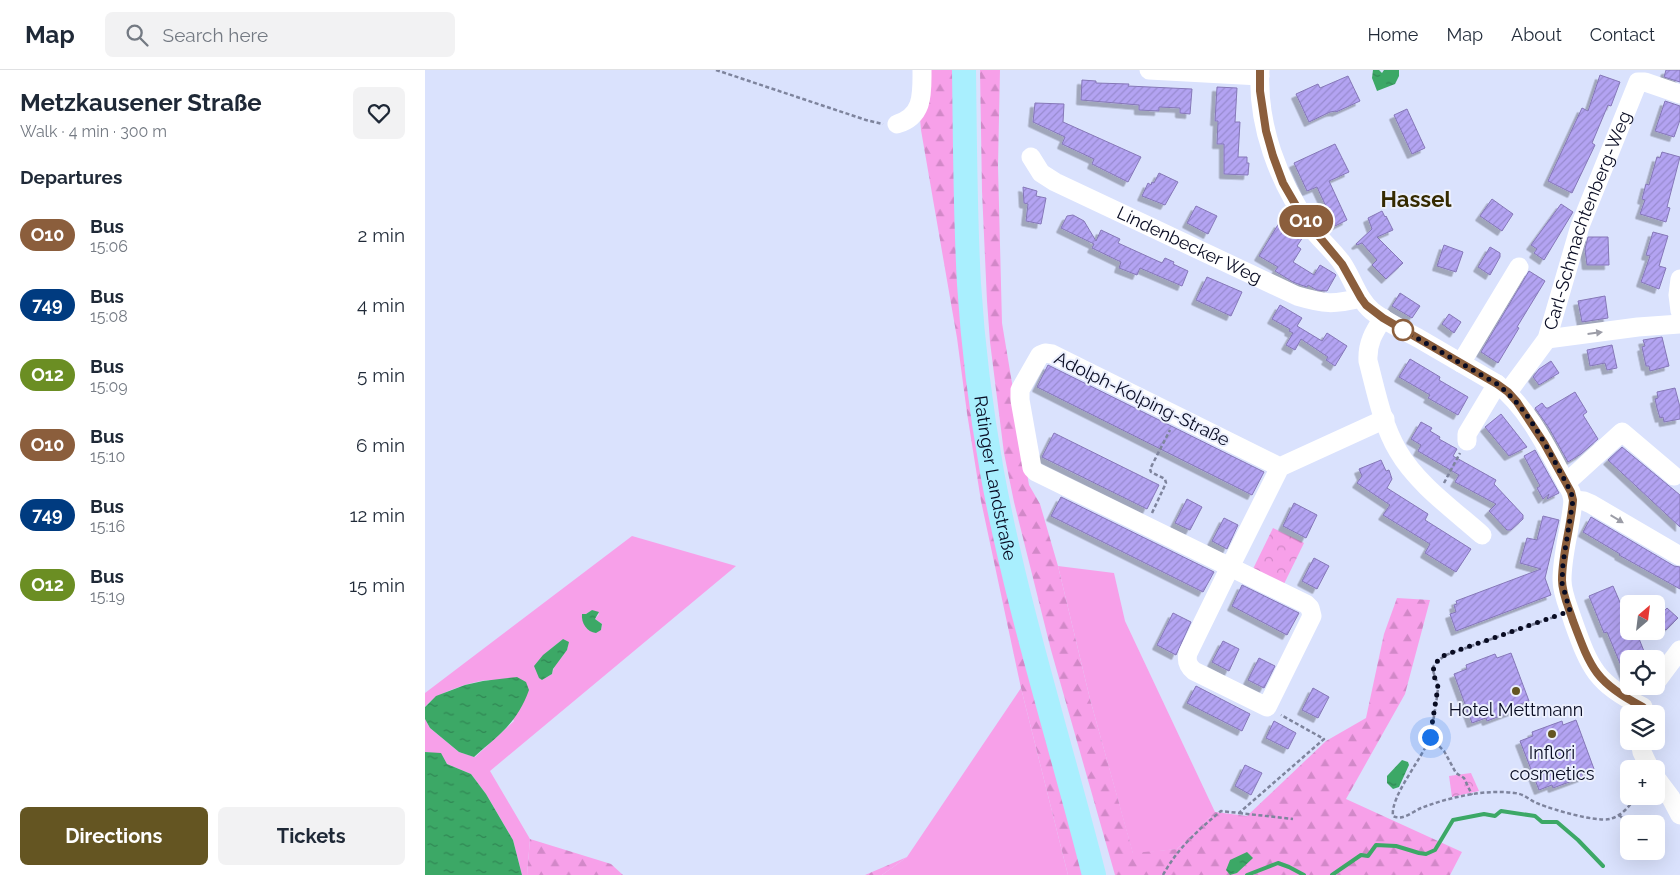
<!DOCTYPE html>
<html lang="en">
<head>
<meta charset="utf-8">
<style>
	:root { --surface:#fff; --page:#f2f2f3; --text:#1f2937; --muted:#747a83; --line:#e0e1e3; --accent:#645522 }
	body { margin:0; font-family:Raleway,sans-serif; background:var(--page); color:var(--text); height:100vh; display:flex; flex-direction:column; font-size:19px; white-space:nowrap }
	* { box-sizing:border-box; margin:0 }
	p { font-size:16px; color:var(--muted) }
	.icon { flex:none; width:28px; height:28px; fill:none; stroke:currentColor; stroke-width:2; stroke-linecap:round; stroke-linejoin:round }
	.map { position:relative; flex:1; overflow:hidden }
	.side { display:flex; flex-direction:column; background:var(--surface); width:425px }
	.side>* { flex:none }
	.badge { padding:0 10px; border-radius:16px; font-size:18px; line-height:32px }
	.needle { width:32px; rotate:28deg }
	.fabs { position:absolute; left:1195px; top:525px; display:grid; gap:10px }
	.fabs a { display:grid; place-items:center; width:45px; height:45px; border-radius:8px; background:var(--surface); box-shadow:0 5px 20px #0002; font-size:25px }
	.you { position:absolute; width:25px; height:25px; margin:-12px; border:4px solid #fff; border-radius:50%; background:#1a73e8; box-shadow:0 0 0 8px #1a73e833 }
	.map>.badge { position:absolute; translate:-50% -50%; box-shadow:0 0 0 2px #fff }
	h2 { padding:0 20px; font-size:19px; line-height:45px }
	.round { display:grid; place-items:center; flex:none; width:52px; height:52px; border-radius:8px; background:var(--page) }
	.summary { display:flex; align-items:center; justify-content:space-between; height:85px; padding:0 20px }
	h1 { font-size:24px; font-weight:700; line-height:38px }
	.primary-button { display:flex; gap:10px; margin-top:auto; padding:10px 20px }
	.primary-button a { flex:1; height:58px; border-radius:8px; background:var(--accent); color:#fff; font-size:20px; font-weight:700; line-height:58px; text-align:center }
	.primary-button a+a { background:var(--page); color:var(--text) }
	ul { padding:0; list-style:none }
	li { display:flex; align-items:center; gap:15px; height:70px; padding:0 20px }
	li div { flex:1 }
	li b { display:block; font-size:19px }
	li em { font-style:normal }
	li .badge { min-width:55px; font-weight:700; text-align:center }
	header { display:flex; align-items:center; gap:30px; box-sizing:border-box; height:70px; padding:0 25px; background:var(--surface); border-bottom:1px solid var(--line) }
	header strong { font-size:24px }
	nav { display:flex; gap:28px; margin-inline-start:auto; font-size:18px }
	.search { width:350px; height:45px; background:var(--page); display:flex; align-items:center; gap:12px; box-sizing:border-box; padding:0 18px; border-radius:8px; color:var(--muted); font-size:19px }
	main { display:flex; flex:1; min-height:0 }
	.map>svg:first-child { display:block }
</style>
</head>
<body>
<header>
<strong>Map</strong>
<div class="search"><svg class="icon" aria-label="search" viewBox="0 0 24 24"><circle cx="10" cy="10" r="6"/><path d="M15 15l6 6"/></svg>Search here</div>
<nav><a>Home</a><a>Map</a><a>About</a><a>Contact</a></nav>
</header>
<main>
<section class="side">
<div class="summary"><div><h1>Metzkausener Straße</h1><p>Walk · 4 min · 300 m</p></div><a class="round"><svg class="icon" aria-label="heart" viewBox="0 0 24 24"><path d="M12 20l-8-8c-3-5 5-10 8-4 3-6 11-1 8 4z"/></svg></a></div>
<h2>Departures</h2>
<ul>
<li><span class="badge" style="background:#8b5e3c;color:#fff">O10</span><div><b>Bus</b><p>15:06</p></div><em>2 min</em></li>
<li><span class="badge" style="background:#003b80;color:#fff">749</span><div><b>Bus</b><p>15:08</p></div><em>4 min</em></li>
<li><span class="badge" style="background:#6b8e23;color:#fff">O12</span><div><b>Bus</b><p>15:09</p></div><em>5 min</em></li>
<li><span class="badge" style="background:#8b5e3c;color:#fff">O10</span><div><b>Bus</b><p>15:10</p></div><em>6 min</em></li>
<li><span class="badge" style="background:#003b80;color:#fff">749</span><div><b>Bus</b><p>15:16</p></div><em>12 min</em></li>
<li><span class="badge" style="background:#6b8e23;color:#fff">O12</span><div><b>Bus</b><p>15:19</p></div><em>15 min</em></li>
</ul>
<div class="primary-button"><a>Directions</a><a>Tickets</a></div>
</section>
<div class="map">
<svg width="1255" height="805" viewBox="0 0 1255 805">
	<defs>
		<pattern id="forest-firs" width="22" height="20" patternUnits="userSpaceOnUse" patternTransform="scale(1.25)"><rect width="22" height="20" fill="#f7a0e9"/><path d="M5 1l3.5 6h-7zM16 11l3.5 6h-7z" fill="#d288c8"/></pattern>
		<pattern id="park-crowns" width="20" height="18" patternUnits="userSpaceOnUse" patternTransform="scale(1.25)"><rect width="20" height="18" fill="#f7a0e9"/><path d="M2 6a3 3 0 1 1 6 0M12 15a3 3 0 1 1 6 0" fill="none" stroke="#d288c8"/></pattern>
		<pattern id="water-ripples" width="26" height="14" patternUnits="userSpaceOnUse" patternTransform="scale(1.25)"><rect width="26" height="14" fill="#3ca866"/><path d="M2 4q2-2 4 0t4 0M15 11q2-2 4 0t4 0" fill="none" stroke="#308754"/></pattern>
		<pattern id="building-hatch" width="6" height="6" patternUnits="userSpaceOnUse" patternTransform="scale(1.25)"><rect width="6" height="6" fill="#b3a3f2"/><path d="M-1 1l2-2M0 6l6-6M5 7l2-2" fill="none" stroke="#988bcf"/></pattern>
		<filter id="shadow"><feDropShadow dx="-4.5" dy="4.5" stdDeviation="0" flood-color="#0004"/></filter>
	</defs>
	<rect width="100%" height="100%" fill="#dae2fd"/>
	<g fill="#f7a0e9" fill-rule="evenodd">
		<path d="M207 466 311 496 65 701 105 769 102 805H97L88 770 61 724 46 704 22 694 16 684 0 682V649L5 658 34 682 50 687 89 651 64 610C47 611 10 623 0 637V623ZM167 540 174 544 170 549 177 554 176 560 157 544H161ZM138 569 143 577C139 587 129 593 127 604L117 610 111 599 122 582Z"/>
		<polygon points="633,496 689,503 700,551 790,742 752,779 708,784 665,629"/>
		<polygon points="596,618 643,805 457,805 482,787"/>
	</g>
	<g fill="url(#forest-firs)">
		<polygon points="491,0 528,0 536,201 659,805 643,805 596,618 556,431 542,343 532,268 496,60"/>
		<polygon points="555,0 575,0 573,96 577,253 604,415 615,434 633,496 665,629 708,783 752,779 790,742 822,746 901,671 941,648 959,564 972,528 1005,530 980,624 921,729 1037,782 1025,805 690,805 626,580 589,432 579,383 565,272 562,231 557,121"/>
		<polygon points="105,769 186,794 198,805 102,805"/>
		<polygon points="482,787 457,805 440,805"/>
	</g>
	<g fill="url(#park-crowns)">
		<polygon points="848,458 879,473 858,516 827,501"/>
		<polygon points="1046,703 1054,721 1027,727 1024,706"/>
	</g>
	<g fill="url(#water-ripples)">
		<polygon points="948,0 954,0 957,3 959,0 974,0 974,6 970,14 952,21 947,8"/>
		<path d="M167 540 174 542 170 549 177 554 176 560 171 563C162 562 156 553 157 544H161Z"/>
		<polygon points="138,569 144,572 142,580 128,599 127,604 117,610 114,608 109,596 118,585"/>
		<path d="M92 607 101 612 104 620C92 653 75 664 49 687L34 682 5 658 0 649V637L11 626 40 615 58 611Z"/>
		<polygon points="0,682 16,683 22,694 46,704 61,724 88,770 97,805 0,805"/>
		<polygon points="977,690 983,692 984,695 974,717 968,719 962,713 962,706"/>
		<polygon points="822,782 828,788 812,803 805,805 801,800 805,790"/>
	</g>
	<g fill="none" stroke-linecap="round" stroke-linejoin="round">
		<g stroke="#3ca866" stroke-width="4">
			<polyline points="822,805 853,793 864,797 879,805"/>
			<polyline points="907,805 936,785 943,786 951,775 971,776 994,783 1001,784 1010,780 1028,750 1059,744 1070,746 1076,741 1110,746 1117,752 1132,752 1153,770 1178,796"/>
		</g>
	</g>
	<g fill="url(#building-hatch)" stroke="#8577b7" filter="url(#shadow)">
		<polygon points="1241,0 1255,0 1255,12 1239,7"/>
		<polygon points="1175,5 1195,12 1186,36 1183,35 1167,73 1170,75 1147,123 1123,111 1157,38 1163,41"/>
		<polygon points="923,6 935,31 911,42 911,41 905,42 884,52 871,24 893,14 895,18"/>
		<polygon points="657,10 671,11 671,13 704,14 703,16 767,19 765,44 755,43 755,38 734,37 734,41 714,40 714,35 656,30"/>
		<polygon points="792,17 812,18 810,52 815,52 813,87 822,87 822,93 824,93 823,105 799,104 799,74 792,74 793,51 790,51"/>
		<polygon points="1240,31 1255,36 1255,50 1249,67 1230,61"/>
		<polygon points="610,33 639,34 638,52 716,87 703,112 667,94 669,89 637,74 640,67 608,52"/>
		<polygon points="982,39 1000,78 987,84 969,45"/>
		<polygon points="910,74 924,102 904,111 922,150 910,156 892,117 882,121 869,93"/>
		<polygon points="1237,82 1255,87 1242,137 1245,138 1241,152 1215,144 1220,130 1217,129 1221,114 1224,115 1232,87 1235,88"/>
		<polygon points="734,103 753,112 740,135 717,126 723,113 726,115 727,112 729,113"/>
		<polygon points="598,117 612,121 611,126 621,128 616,154 601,151 603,134 599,133"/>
		<polygon points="1067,129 1088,144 1077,161 1055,146"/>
		<polygon points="1136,134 1148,142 1119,190 1109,183 1112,179 1106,175"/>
		<polygon points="771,136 792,146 783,164 762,153"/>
		<polygon points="957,141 960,147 961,146 968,160 952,167 978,193 961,209 947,195 952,190 937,173 932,175 931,174 947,159 943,148"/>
		<polygon points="648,145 659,151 671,171 676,160 695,169 693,173 737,193 740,188 749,192 748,194 763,201 757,216 715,198 712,205 694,198 696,192 667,178 669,174 636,158 642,146"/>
		<polygon points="854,153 878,167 872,176 876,179 868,192 889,205 895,195 910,204 911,205 902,221 892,220 883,215 882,217 876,215 868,212 850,201 853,197 834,186"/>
		<polygon points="1228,162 1243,166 1234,196 1241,198 1234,219 1216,212 1225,186 1221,185"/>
		<polygon points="1163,167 1183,167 1184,195 1162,195 1160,179"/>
		<polygon points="1019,175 1038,182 1031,202 1012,196"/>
		<polygon points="1065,177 1075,183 1075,187 1065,205 1053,197"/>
		<polygon points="1104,201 1120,211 1092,257 1094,258 1073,293 1056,282"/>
		<polygon points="782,207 817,222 806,246 771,230"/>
		<polygon points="975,223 995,236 987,248 967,236"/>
		<polygon points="1180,226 1183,248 1157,252 1153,231"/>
		<polygon points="855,235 877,248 872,256 897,271 902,263 922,276 910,296 901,290 903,287 876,269 870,280 861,275 868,263 864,261 865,259 847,249"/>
		<polygon points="1024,244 1036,252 1029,263 1017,254"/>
		<polygon points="1237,267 1244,296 1225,301 1224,296 1221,296 1217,277 1220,276 1218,270"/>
		<polygon points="1187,275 1192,298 1182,300 1180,293 1165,296 1162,280"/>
		<polygon points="985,289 1015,307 1014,310 1043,327 1033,345 1003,328 1005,325 974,307"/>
		<polygon points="1126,291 1134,303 1114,315 1108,307 1114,299"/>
		<polygon points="623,295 839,402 827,425 612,317"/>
		<polygon points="1250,318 1255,337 1255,349 1239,352 1238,347 1235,348 1232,338 1230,329 1233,328 1232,322"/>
		<polygon points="1150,322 1162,342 1158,345 1173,369 1156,384 1143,392 1124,358 1110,338 1117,333 1121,338 1123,338"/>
		<polygon points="1076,344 1102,377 1084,386 1060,357"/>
		<polygon points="996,352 1007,358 1005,361 1015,367 1014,369 1032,379 1028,386 1071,410 1069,414 1098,445 1098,449 1086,460 1082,460 1064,441 1071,434 1030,412 1034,405 993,381 996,375 986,369"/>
		<polygon points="629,363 734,415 722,439 617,387"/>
		<polygon points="1197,377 1255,425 1255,457 1183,390"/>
		<polygon points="1110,380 1134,423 1122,429 1124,424 1118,429 1112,418 1115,416 1099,386"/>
		<polygon points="956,390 961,401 964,400 967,409 962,418 1003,444 1000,450 1046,479 1031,502 1000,483 1005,474 958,445 965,435 932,413 937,406 934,399"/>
		<polygon points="636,427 789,502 778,522 626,446"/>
		<polygon points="762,429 777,437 765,460 750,453"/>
		<polygon points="869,433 892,445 881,468 858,456"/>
		<polygon points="1118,446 1134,450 1120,508 1126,525 1031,561 1025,544 1031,542 1029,535 1032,534 1031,531 1116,499 1095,493 1102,468 1112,470"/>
		<polygon points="1166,447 1249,496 1255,497 1255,519 1194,485 1195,484 1158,462"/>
		<polygon points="799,448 813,455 802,479 787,471"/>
		<polygon points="889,488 904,496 892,519 877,511"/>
		<polygon points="817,515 874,543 862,565 807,536"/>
		<polygon points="1188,516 1204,553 1204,561 1211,561 1222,589 1204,589 1204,615 1182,562 1179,563 1164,526"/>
		<polygon points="1242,538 1253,548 1241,560 1231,550"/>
		<polygon points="748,543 766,552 751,585 732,575"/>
		<polygon points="798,571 814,579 804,601 787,592"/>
		<polygon points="1086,583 1104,631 1090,636 1091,640 1062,651 1061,648 1047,653 1029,604 1042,599 1041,595 1070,584 1072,588"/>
		<polygon points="834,588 850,596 839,618 823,610"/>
		<polygon points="771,616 825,644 817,661 762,633"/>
		<polygon points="888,618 904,627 893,648 877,640"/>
		<polygon points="1151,650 1169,699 1157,704 1158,707 1128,718 1127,715 1114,720 1095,671 1108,666 1107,662 1137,651 1138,655"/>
		<polygon points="849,651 871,663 863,679 841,668"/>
		<polygon points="820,695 837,703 826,725 810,716"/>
	</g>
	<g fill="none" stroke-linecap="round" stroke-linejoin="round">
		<g stroke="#7e849d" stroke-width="2.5" stroke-dasharray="4 2.5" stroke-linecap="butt">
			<polyline points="291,0 441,50 458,54"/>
			<polyline points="1019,413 1035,383"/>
			<polyline points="727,443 741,413 740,409 726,402 725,399 745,360"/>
			<path d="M1129 547 1021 585C999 599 1011 601 1013 617 1013 623 1007 660 1005 667 998 688 965 726 968 746 978 751 987 742 996 738 1025 727 1060 719 1090 723 1100 724 1105 731 1114 734 1129 740 1170 752 1185 749 1196 746 1206 736 1210 726"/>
			<polyline points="1005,667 1019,681 1031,703 1039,708 1047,725"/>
			<polyline points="814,743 868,749"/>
			<polyline points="1194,745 1204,754"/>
			<path d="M738 805C752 779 773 760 796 741L814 743 899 669 856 645"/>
		</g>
		<g stroke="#fff" stroke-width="19">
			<polyline points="724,0 835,6"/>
			<path d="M835 0C832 55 853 111 885 156 894 169 908 180 917 193 928 209 932 228 947 241 961 252 978 260 993 268 1019 283 1045 298 1072 314 1106 340 1125 385 1146 422L1148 430C1146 457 1137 483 1137 510 1137 524 1144 538 1148 551 1165 599 1171 613 1218 637"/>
			<path d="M472 54C499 46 497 23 497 0"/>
			<path id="s1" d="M606 87 616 103 630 112 872 226C900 234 907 235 936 228"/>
			<polyline points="1255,209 1253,225 1255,241"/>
			<path d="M958 248C949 262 942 273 943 291 951 321 957 354 973 381 992 414 1029 440 1057 465"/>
			<polyline points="1122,269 1213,257 1255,254"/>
			<polyline points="1036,293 1094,197"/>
			<path id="s2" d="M1083 322 1122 269 1155 156 1213 12H1220L1255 24"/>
			<polyline points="1042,371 1042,364 1072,314"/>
			<polyline points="855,397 627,284 620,283 615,285 595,320 595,330 606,392 607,398 611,402 805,497 855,397 960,349"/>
			<polyline points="1141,413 1197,362 1249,406"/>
			<polyline points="1148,430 1159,431 1166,434 1255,486"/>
			<path d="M805 497 881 534 885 538 887 546 842 637 769 601C763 596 761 591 763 583Z"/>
			<polyline points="1231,612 1255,580"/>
			<polyline points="1215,671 1217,682 1225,699"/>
			<polyline points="1231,708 1246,728 1255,745"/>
		</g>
		<path stroke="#a9effe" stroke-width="24" id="s3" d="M539 0C540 71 540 143 544 214 548 277 556 340 567 402 592 538 635 671 669 805"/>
	</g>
	<defs><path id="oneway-solid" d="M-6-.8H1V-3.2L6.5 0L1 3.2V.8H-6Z" transform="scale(1.25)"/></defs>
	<g fill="#9c9da7">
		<use href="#oneway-solid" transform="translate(1170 263) rotate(-7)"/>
		<use href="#oneway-solid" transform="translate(1192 449) rotate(31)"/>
	</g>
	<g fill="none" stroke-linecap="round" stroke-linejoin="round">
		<g stroke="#fff" stroke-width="11">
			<path id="line" d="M835 0V21L841 61 848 86 858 113 873 139 887 158 917 194 936 228 941 235 958 248 1072 314 1083 322 1092 332 1119 373 1146 422 1148 430C1146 457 1137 483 1137 510 1137 524 1144 538 1148 551 1166 599 1171 613 1218 637L1216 644"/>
		</g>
		<use href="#line" stroke="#8b5e3c" stroke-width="8"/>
		<path stroke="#080b22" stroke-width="5" stroke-dasharray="0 9" d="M978 260 1072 314C1106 340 1125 384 1146 422L1148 430 1138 493 1137 513 1145 541 1020 585 1014 589 1009 596 1008 603 1013 617 1005 667"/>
	</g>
	<circle fill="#fff" stroke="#8b5e3c" stroke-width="2.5" cx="978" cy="260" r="10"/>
	<g fill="#645522" stroke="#ebeffd" stroke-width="2">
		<circle cx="1091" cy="621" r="5"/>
		<circle cx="1127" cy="664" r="5"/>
	</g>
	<g text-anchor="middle" stroke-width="4" stroke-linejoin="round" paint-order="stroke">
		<g font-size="18" fill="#080b22" stroke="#ebeffd">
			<text dy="6" stroke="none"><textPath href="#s2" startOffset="191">Carl-Schmachtenberg-Weg</textPath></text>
			<text dy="6" stroke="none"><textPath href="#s1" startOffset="184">Lindenbecker Weg</textPath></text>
			<text transform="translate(717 329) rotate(26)" y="6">Adolph-Kolping-Straße</text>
			<text dy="6" stroke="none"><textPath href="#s3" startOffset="410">Ratinger Landstraße</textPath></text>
		</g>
		<g font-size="18" fill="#080b22" stroke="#ebeffd">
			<text x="1091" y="646">Hotel Mettmann</text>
			<text x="1127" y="689">Inflori<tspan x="1127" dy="21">cosmetics</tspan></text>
		</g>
		<g font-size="22" font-weight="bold" fill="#352a00" stroke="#ebeffd">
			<text x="991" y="137">Hassel</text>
		</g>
	</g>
</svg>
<div class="fabs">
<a><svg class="needle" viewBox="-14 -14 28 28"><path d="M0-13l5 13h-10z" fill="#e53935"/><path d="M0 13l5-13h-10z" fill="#747a83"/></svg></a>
<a><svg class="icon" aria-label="locate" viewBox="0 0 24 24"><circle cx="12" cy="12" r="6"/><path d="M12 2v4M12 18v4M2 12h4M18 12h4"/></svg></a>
<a><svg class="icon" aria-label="layers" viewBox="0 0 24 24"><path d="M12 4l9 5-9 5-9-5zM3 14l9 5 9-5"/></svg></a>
<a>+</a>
<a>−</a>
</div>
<div class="you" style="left:1005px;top:667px"></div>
<b class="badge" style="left:881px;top:151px;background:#8b5e3c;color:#fff">O10</b>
</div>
</main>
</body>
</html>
